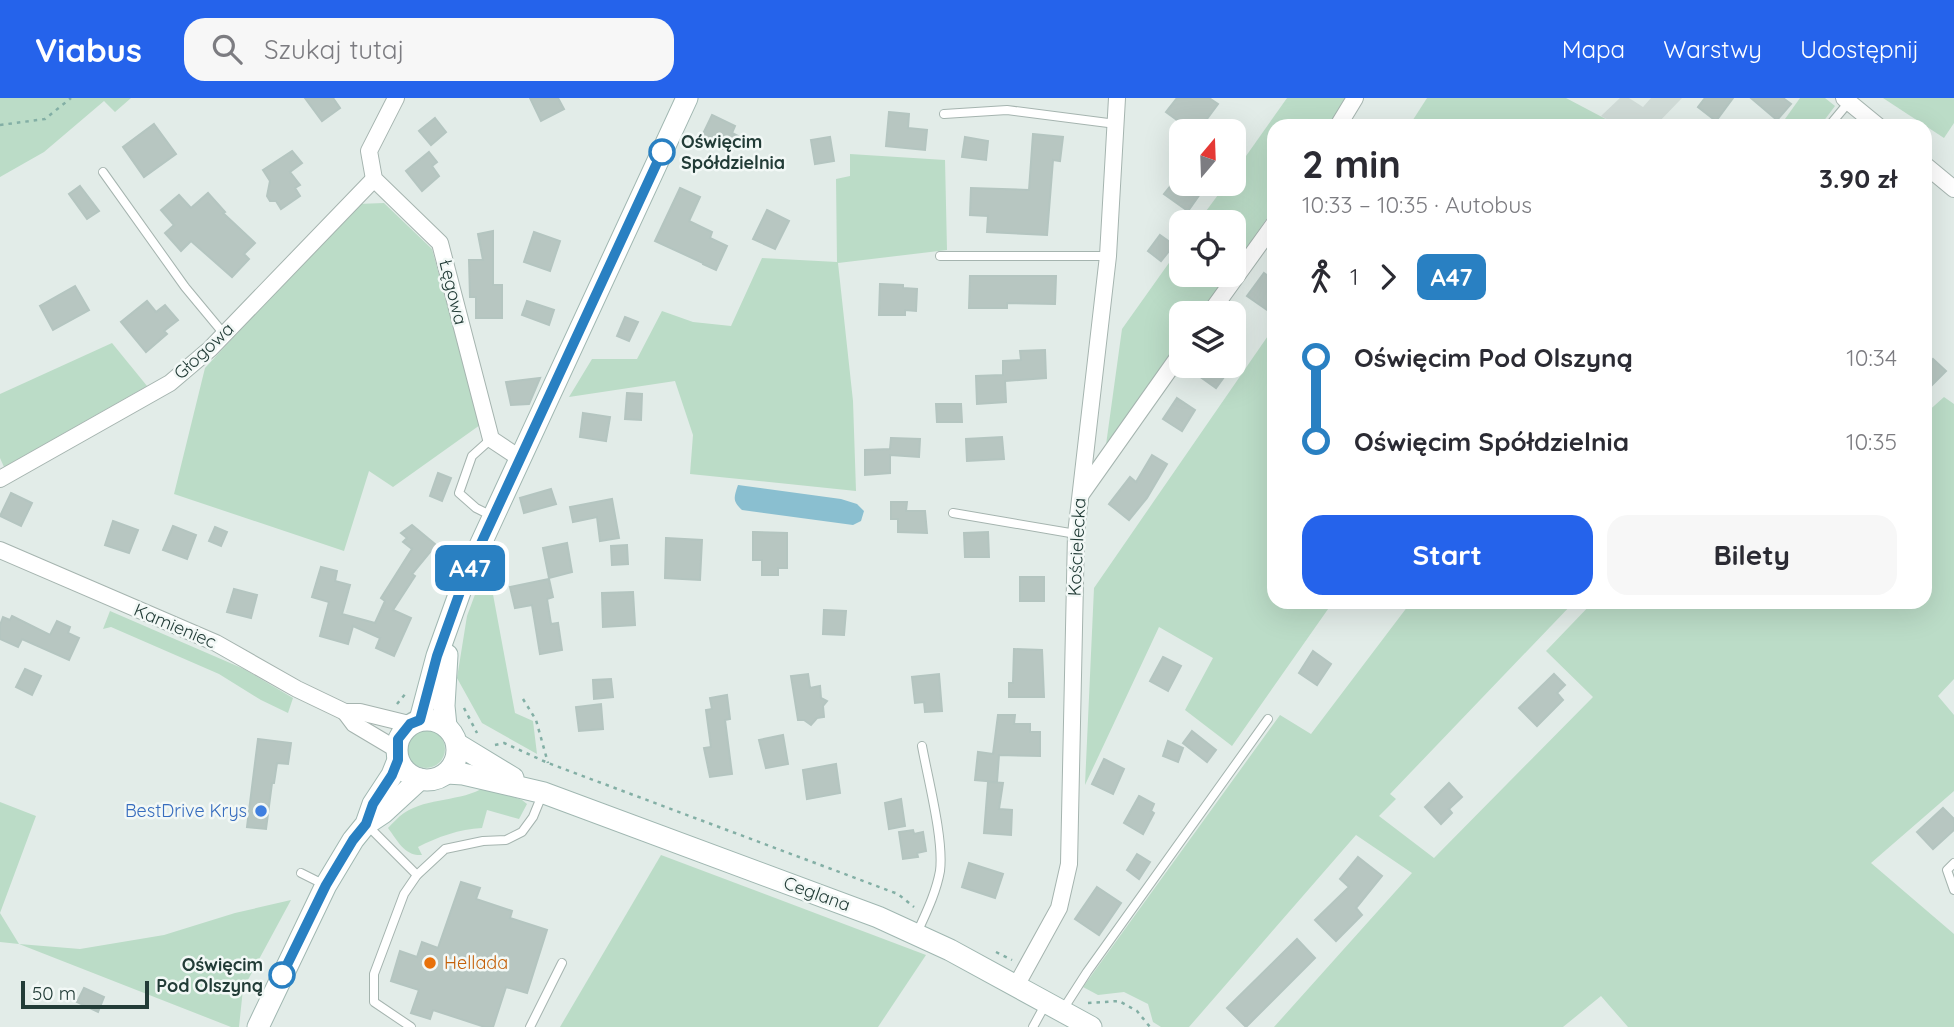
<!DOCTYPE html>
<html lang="pl">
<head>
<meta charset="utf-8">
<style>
	:root { --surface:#fff; --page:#f7f7f7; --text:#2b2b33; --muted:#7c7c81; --accent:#2563eb }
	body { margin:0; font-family:Quicksand,sans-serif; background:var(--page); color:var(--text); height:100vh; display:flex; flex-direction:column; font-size:26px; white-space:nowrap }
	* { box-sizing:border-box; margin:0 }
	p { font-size:23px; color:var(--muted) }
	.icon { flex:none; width:38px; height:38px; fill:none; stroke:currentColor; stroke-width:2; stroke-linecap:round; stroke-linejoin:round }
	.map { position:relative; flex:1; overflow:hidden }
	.details { position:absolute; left:1267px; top:21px; width:665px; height:490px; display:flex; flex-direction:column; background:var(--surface); border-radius:21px; box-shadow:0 7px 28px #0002 }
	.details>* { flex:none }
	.badge { padding:0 14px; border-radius:10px; font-size:24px; line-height:46px }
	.needle { width:46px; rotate:19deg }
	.buttons { position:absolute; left:1169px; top:21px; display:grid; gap:14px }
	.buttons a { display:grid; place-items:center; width:77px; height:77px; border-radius:14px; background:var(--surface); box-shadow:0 7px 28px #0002; font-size:35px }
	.scale { position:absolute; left:21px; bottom:18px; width:128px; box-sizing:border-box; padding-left:7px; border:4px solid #223c37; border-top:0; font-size:19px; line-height:24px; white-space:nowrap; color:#223c37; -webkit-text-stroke:5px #f2f8f6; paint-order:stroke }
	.map>.badge { position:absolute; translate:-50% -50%; box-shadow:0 0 0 4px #fff }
	.legs { display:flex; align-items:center; gap:10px; height:77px; padding:0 35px; font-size:23px }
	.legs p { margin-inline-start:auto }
	.headline { display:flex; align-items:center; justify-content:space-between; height:119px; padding:0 35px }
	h1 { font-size:38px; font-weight:700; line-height:52px }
	.primary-button { display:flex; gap:14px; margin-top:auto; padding:14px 35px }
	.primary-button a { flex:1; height:80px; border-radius:21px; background:var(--accent); color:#fff; font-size:28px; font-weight:700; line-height:80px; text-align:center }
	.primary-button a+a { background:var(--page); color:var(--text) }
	ul { padding:0 35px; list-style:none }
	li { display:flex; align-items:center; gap:24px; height:84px; font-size:26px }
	li i { display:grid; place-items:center; width:10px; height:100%; margin:0 9px; background:currentColor }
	li i::after { content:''; width:18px; height:18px; margin:-9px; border:5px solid; border-radius:50%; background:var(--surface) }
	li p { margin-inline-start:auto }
	li:first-child i { background:linear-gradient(#0000 50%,currentColor 0) }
	li:last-child i { background:linear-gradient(currentColor 50%,#0000 0) }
	header { display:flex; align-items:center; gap:42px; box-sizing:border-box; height:98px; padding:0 35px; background:var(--accent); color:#fff }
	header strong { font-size:33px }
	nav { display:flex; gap:38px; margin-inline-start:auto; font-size:24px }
	.search { width:490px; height:63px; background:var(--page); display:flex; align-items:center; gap:18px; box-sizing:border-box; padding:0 24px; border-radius:21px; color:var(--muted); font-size:26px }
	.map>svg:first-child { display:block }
</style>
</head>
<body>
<header>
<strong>Viabus</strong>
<div class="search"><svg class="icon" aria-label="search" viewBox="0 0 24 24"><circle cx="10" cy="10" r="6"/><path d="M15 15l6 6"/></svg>Szukaj tutaj</div>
<nav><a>Mapa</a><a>Warstwy</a><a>Udostępnij</a></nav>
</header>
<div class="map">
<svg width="1954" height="929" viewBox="0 0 1954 929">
	<rect width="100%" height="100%" fill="#e2ece8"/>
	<polygon fill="#d0dbd7" points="1620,0 1629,0 1643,9 1651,0 1682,0 1655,28 1619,28 1601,18"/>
	<g fill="#bbdcc7">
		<polygon points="0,0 131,0 115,14 104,3 44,54 0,79"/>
		<polygon points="1287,0 1349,0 1330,28 1274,28 1274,110 1234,168 1234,124 1198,124 1226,86 1234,86 1234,75"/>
		<polygon points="1427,0 1566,0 1619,28 1409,28"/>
		<polygon points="1800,0 1825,0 1835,8 1820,28 1780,28"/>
		<polygon points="1883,0 1954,0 1954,25 1944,40"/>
		<polygon points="850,56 945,62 947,152 838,165 853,303 856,393 690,376 693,337 675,283 569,299 592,261 637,261 662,213 693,224 731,228 762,160 837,164 836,81 850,78"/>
		<polygon points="384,105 432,151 480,327 393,389 369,373 344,453 174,396 205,270 357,106"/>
		<polygon points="1181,148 1181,177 1228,177 1201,215 1181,215 1181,244 1105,354 1122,231"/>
		<polygon points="1274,229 1274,504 1333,504 1232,648 1185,612 1213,560 1159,529 1085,687 1094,490"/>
		<polygon points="112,245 147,288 4,369 0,360 0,296"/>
		<polygon points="1944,299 1954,306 1954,581 1938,598 1954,617 1954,693 1871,765 1954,836 1954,929 1628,929 1601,898 1563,929 1274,929 1412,775 1356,737 1189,929 1161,929 1153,924 1148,906 1124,894 1098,897 1083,889 1280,617 1311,636 1411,504 1574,504 1390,696 1396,701 1379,718 1434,760 1593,599 1546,553 1593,504 1925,504 1925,316"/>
		<polygon points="480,483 492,491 515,615 533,623 537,656 482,625 457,580 467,518"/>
		<polygon points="110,513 244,571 293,600 288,615 261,602 219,576 111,529 103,531"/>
		<circle cx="426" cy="651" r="19"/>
		<path d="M485 689 522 702 527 706 519 721 487 712 482 730C459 731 438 739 418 749L422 757C404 758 398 743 388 730 393 725 398 719 404 715 428 699 461 704 485 689Z"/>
		<polygon points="0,704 36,718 0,815 19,846 80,851 164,837 235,815 291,802 243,891 239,929 231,929 19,846 0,844"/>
		<polygon points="661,757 926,857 878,929 560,929"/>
	</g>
	<path fill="#8abfd0" d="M738 387 841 401 857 406 864 413 861 423 853 427 742 412C732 403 734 399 738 387Z"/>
	<g fill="#b7c6c1" stroke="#b4c5c0" stroke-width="2">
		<polygon points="305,0 333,0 340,10 322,23"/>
		<polygon points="530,0 558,0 564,11 541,23"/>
		<polygon points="1177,0 1209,0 1218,6 1198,33 1192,33 1166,14"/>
		<polygon points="1705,0 1733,0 1716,23 1698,9"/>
		<polygon points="1751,0 1783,0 1791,6 1777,22"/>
		<polygon points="889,14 909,16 908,30 927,32 925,52 886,48"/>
		<polygon points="712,17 735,28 732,35 738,38 730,54 701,40"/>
		<polygon points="435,20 446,34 431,47 419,33"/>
		<polygon points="154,26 176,56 144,79 123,49"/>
		<polygon points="1033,36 1063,39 1060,63 1053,62 1047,137 987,134 988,118 970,117 971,90 1029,92"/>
		<polygon points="830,39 834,63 815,66 811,42"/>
		<polygon points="965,39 988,43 986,62 962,59"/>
		<polygon points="292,53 302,65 290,74 300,87 295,90 300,98 281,111 276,103 270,103 267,98 270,83 263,72"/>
		<polygon points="429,54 437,64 432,68 439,78 422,93 406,73"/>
		<polygon points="1172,86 1207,86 1188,113 1164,96"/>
		<polygon points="80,88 99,113 87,121 69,96"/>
		<polygon points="680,90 700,99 689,123 712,134 710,140 727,148 716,172 703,166 703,165 655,143"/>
		<polygon points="208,95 225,114 223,115 255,145 244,156 249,161 232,179 191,143 181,153 165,135 174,127 161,112 179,97 191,110"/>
		<polygon points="767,112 789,123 775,151 753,141"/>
		<polygon points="493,133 493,187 502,187 502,220 476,220 476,199 470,199 469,162 483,162 478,136"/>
		<polygon points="534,134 560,143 550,173 524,164"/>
		<polygon points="1160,137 1174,147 1161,163 1148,153"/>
		<polygon points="1264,175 1274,182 1274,203 1267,212 1247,198"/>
		<polygon points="970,178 1056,178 1055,206 1007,205 1007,210 969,210"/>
		<polygon points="880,186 903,187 903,190 917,191 916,213 905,212 905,217 879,217"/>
		<polygon points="75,188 89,212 53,232 40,208"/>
		<polygon points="147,203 156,214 165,207 178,222 164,233 167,236 146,254 121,224"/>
		<polygon points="527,203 554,212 549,227 522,217"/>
		<polygon points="625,219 638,224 629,243 617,238"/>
		<polygon points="1045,252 1046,280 1005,283 1006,304 977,306 976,278 1003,277 1003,263 1021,262 1020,253"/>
		<polygon points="1933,261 1946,273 1931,288 1925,281 1925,269"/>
		<polygon points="1185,268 1232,268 1216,290"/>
		<polygon points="540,280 529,306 511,307 506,284"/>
		<polygon points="627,295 642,296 641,322 625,321"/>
		<polygon points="1177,300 1195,312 1182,333 1163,321"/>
		<polygon points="936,306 961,306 962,324 937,324"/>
		<polygon points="583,315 610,319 606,343 580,339"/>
		<polygon points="1002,339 1004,361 967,363 966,341"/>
		<polygon points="891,340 920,341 919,359 890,357 890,375 865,377 865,352 890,351"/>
		<polygon points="1152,357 1167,366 1147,400 1129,422 1109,406 1130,379 1136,384"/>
		<polygon points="438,375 451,380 442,403 430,398"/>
		<polygon points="551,391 556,406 524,415 520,400"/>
		<polygon points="11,395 32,405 21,428 0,418"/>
		<polygon points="612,401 619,440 600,443 597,419 573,424 570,409"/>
		<polygon points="891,404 907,404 906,413 925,413 927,435 898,434 898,421 891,421"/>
		<polygon points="113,423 138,432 129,455 105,447"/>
		<polygon points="412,427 436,447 412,476 415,478 393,512 411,520 394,558 376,550 380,540 353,528 348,546 320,538 329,504 312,499 321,469 337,473 335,483 350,487 342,516 375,525 385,503 381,500 412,451 403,444 407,440 401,435"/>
		<polygon points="173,428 196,437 187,461 163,452"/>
		<polygon points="215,429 227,434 221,448 209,443"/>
		<polygon points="753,434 787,435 787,470 778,470 778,477 762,477 762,462 753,462"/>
		<polygon points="988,434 989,459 965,459 964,435"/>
		<polygon points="666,440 702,442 700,482 665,480"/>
		<polygon points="567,445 572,474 549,480 543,450"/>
		<polygon points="627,447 628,466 612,467 611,448"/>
		<rect x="1020" y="479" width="24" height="24"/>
		<polygon points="549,481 553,499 547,501 551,526 558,525 562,552 540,556 532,507 515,510 510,489"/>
		<polygon points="234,491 257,497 251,520 227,514"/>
		<polygon points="633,494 635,527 603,529 602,495"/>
		<polygon points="824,512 846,513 844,537 823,536"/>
		<polygon points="12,518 50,537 57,523 70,529 68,535 79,540 69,562 22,541 18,549 0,541 0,527 3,519 10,522"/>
		<polygon points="1014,551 1042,552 1044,599 1009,599 1009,585 1013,585"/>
		<polygon points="1313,553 1331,566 1317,587 1299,575"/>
		<polygon points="1163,559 1181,568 1168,593 1150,583"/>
		<polygon points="25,571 41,578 32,597 16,589"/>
		<polygon points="808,576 810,590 820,588 821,600 827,603 823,608 824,619 817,620 811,627 804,622 798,622 791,578"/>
		<polygon points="939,576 942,613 925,614 924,604 915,605 912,579"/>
		<polygon points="1554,576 1565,587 1557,595 1563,602 1537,628 1519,610"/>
		<polygon points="611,581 613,599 594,601 593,582"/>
		<polygon points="727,597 730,621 725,622 732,676 710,679 704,650 711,649 706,612 712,611 710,600"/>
		<polygon points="601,606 603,631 579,633 576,609"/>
		<polygon points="998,617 1015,617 1014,626 1030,626 1030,634 1040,634 1040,658 999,657 997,684 975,682 978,654 993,656"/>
		<polygon points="1192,633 1216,652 1207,664 1183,645"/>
		<polygon points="783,637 788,666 766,670 759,642"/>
		<polygon points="258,641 291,645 288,666 277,665 274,685 272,685 266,731 247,729"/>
		<polygon points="1168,643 1183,650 1178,664 1163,658"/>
		<polygon points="1104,661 1124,671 1113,696 1092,686"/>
		<polygon points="836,666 840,695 807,701 803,672"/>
		<polygon points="988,684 1003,685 999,711 1012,712 1011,737 984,735"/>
		<polygon points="1449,685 1462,699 1449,711 1452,715 1441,726 1425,709"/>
		<polygon points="1139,698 1154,706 1151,713 1154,715 1143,736 1124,725"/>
		<polygon points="901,701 905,728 889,731 885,705"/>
		<polygon points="1943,710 1954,721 1954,732 1933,751 1917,734"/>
		<polygon points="913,732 914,736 923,734 926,753 917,755 918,759 903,761 899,734"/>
		<polygon points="1137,756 1150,764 1139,781 1127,772"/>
		<polygon points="1358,759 1382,778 1356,810 1362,817 1336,843 1315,822 1349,789 1340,781"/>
		<polygon points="969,765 1003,776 995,800 962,789"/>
		<polygon points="461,784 480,790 476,801 512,813 510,820 547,832 527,895 506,889 493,929 485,929 433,912 430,921 411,915 419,892 391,883 400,853 417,859 422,844 438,850"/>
		<polygon points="1097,789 1121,805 1099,837 1075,821"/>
		<polygon points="1297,841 1315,860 1246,929 1227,910"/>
		<polygon points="84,890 104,899 98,914 77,904"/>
	</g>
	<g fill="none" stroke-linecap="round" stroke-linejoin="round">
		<g stroke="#a5b4af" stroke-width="10">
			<g id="lane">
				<polyline points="944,16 1007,12 1116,26"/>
				<polyline points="1829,28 1849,4"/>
				<polyline points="103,74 185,189 224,236"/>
				<polyline points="940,158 1108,158"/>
				<polyline points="491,341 472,358 459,395 476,410 492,418"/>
				<polyline points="953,415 1076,436"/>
				<polyline points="367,727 417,777"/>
				<polyline points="1954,765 1947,772 1954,792"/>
				<polyline points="301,775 323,786"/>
				<path d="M917 835C926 815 936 795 940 773 944 742 928 681 922 648"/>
				<polyline points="1062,913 1087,874 1268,621"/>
				<polyline points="411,929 374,904 374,876 404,796 417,777 445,751 483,743 506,742 522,734 533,719 542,697"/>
				<polyline points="530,929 562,865"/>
				<polyline points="1033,929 1045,907"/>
			</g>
		</g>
		<g stroke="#a5b4af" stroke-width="18">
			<g id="street">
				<polyline points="396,0 369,53 374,81 440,145 491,341 521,361"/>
				<polyline points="1844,0 1878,28"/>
				<polyline points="1338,28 1355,0"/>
				<polyline points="1925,67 1954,91"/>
				<polyline points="1210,215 1274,126"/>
				<polyline points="0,381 170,285 210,251 374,81"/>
				<polyline points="1082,395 1181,255"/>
				<polyline points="0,452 216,545 297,591 345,614 360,614 409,626"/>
				<polyline points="345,614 354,626 396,651"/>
				<polyline points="1016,888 1059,810 1069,766 1076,436 1108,158 1117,0"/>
			</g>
		</g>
		<g stroke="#a0b7b1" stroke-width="23">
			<g id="secondary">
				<circle cx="427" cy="652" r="30"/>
				<polyline points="420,622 437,558 465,480 687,0"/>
				<polyline points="446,628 444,608 447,557"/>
				<polyline points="457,646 513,680"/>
				<polyline points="447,675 463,676 544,695 878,819 950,852 1091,929"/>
				<polyline points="368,725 383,715 420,681"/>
				<polyline points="258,929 326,787 353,742 366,726 373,706 392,677 398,662"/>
			</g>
		</g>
		<g stroke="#83afa5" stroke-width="2.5" stroke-dasharray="3.5 5" stroke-linecap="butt">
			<polyline points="0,27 45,21 71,0"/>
			<polyline points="523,601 536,622 548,665"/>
			<polyline points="397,606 406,595"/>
			<polyline points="464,610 477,635"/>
			<polyline points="495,647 504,645 548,665 898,796 914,809"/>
			<polyline points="996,854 1012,862"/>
			<polyline points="1088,905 1119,903 1137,913 1150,929"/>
		</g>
		<use href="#lane" stroke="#fff" stroke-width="8"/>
		<use href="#street" stroke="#fff" stroke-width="16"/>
		<use href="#secondary" stroke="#fff" stroke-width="21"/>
	</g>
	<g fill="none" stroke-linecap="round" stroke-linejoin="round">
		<g stroke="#fff" stroke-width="16">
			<polyline id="line-1" points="282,877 326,787 353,742 366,726 373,706 392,677 398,662 398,641 410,626 420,622 437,558 465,480 662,54"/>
		</g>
		<use href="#line-1" stroke="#2980c2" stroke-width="10"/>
	</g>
	<g fill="#fff" stroke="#2980c2" stroke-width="3.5">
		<circle cx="662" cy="54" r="12"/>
		<circle cx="282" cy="877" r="12"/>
	</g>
	<circle fill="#3f7fe0" stroke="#f2f8f6" stroke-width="2.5" cx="261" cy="713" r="7"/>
	<circle fill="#e8710a" stroke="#f2f8f6" stroke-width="2.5" cx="430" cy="865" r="7"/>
	<g text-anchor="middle" stroke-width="5" stroke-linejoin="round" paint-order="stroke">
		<g font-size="18" font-weight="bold" fill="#223c37" stroke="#f2f8f6" text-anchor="start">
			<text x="681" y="50">Oświęcim<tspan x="681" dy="21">Spółdzielnia</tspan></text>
			<text x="263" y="873" text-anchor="end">Oświęcim<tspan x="263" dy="21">Pod Olszyną</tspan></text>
		</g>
		<g font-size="18" fill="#223c37" stroke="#f2f8f6">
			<text transform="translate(453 194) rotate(76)" y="6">Łęgowa</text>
			<text transform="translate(204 253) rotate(-43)" y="6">Głogowa</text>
			<text transform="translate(1077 449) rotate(-87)" y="6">Kościelecka</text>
			<text transform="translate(175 528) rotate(23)" y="6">Kamieniec</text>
			<text transform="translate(817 796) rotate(20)" y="6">Ceglana</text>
		</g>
		<g font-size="18" fill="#366cbe" stroke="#f2f8f6" text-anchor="end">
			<text x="247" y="719">BestDrive Krys</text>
		</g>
		<g font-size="18" fill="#c56008" stroke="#f2f8f6" text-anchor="start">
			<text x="444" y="871">Hellada</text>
		</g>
	</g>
</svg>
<div class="buttons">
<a><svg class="needle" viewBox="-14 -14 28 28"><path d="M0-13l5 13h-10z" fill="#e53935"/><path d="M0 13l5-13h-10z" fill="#7c7c81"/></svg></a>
<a><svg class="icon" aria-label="locate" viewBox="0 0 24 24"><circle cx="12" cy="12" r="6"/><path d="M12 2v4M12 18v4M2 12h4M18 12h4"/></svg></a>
<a><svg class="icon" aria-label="layers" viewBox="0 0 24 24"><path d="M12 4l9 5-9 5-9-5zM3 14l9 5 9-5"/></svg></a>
</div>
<div class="scale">50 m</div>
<b class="badge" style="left:470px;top:470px;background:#2980c2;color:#fff">A47</b>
<section class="details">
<div class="headline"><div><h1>2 min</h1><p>10:33 – 10:35 · Autobus</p></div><b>3.90 zł</b></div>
<div class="legs"><svg class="icon" aria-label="walk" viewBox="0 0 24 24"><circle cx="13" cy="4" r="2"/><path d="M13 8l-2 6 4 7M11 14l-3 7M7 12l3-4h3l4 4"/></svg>1<svg class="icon" aria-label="forward" viewBox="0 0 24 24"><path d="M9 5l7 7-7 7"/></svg><b class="badge" style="background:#2980c2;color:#fff">A47</b></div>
<ul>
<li><i style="color:#2980c2"></i><b>Oświęcim Pod Olszyną</b><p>10:34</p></li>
<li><i style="color:#2980c2"></i><b>Oświęcim Spółdzielnia</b><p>10:35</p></li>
</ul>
<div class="primary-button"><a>Start</a><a>Bilety</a></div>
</section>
</div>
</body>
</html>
